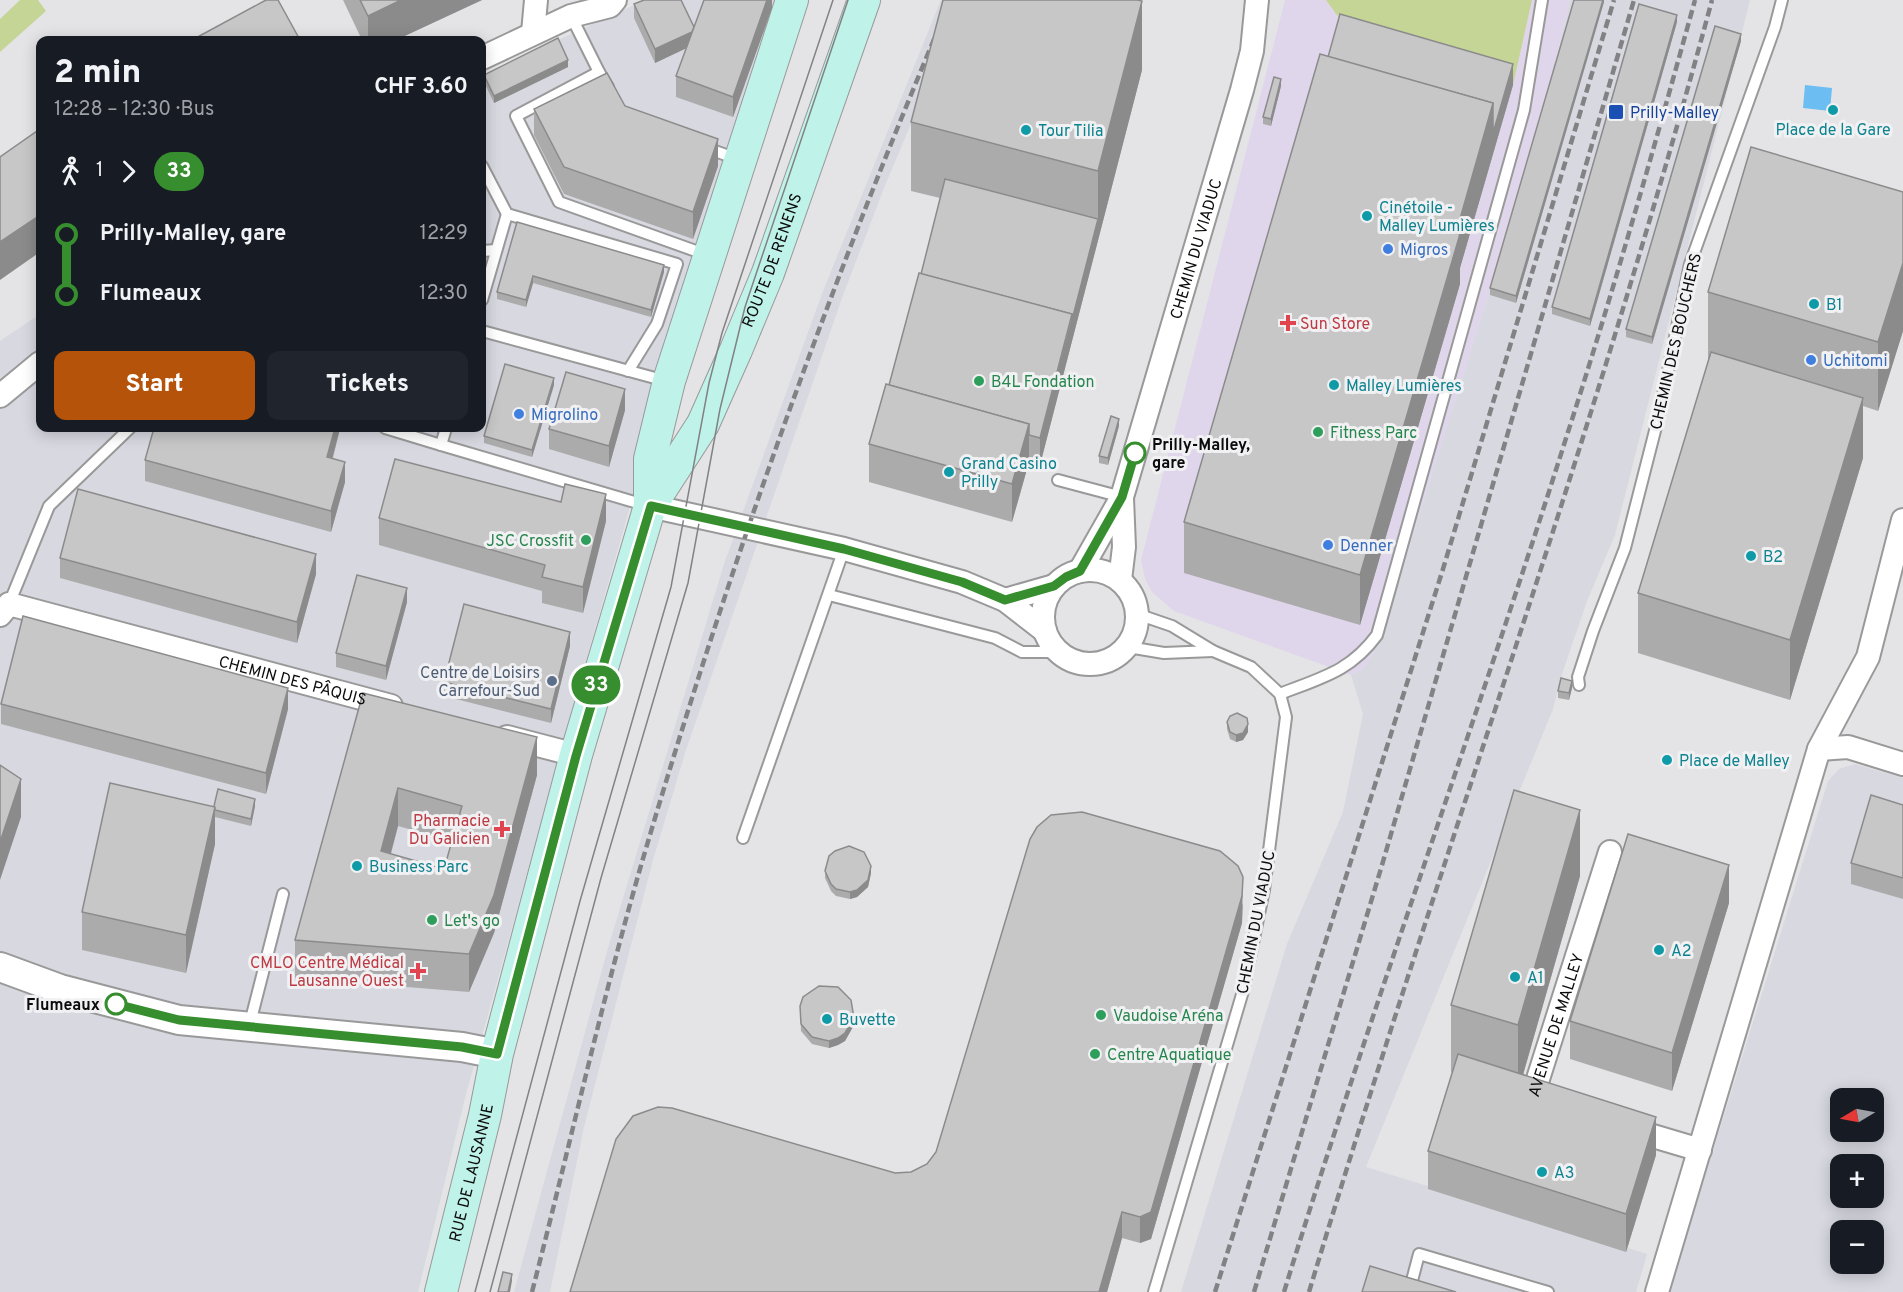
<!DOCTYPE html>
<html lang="en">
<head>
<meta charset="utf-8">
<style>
	:root { --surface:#171b24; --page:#20242c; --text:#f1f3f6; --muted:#9ea1a6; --accent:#b45309 }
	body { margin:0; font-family:Overpass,sans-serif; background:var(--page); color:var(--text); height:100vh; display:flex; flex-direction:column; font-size:22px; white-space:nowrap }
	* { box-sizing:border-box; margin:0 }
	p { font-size:20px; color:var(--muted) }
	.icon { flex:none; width:33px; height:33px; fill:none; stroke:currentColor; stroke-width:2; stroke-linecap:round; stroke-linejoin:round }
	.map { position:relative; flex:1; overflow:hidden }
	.sheet { position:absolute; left:36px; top:36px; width:450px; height:396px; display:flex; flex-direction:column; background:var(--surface); border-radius:12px; box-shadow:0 3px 15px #0003 }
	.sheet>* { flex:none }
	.badge { padding:0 12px; border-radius:20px; font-size:21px; line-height:39px }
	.needle { width:39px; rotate:260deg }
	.buttons { position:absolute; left:1830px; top:1088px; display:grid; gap:12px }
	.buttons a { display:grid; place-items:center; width:54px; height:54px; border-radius:12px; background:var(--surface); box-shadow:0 3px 15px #0003; font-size:30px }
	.map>.badge { position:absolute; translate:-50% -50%; box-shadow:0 0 0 3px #fff }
	.legs { display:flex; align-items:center; gap:9px; height:66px; padding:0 18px; font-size:20px }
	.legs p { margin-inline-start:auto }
	.summary { display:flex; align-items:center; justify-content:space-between; height:102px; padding:0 18px }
	h1 { font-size:33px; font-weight:800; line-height:45px }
	.action { display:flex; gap:12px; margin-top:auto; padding:12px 18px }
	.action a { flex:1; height:69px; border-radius:12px; background:var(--accent); color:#fff; font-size:24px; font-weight:800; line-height:69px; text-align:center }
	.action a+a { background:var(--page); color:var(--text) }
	ul { padding:0 18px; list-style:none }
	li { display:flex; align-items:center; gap:21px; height:60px; font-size:22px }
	li i { display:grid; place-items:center; width:9px; height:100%; margin:0 8px; background:currentColor }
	li i::after { content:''; width:15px; height:15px; margin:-8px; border:4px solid; border-radius:50%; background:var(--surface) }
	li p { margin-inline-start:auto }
	li:first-child i { background:linear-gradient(#0000 50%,currentColor 0) }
	li:last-child i { background:linear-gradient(currentColor 50%,#0000 0) }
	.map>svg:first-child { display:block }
</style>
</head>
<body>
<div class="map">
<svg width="1903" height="1292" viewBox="0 0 1903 1292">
	<rect width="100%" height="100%" fill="#e4e4e6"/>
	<polygon fill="#e0d6eb" points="1285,0 1570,0 1539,135 1379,643 1364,668 1351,675 1174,611 1152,592 1145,579 1141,560"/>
	<g fill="#d7d8e0" fill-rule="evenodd">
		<polygon points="645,0 779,0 667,377 582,675 466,1094 418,1292 0,1292 0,341 40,314 40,428 482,428 482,75"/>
		<polygon points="941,0 963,0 884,188 842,298 686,750 653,860 584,1127 550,1292 514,1292 608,948 724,564 823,291"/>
		<polygon points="1570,0 1750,0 1615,535 1587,601 1562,674 1553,709 1366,1167 1647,1254 1636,1292 1181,1292 1287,944 1343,812 1363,714 1351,675 1364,668 1379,643 1539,135"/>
		<path d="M1855 764 1903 778V1292H1669L1828 781 1839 769ZM1840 1098H1874V1131H1840ZM1840 1164H1874V1197H1840ZM1840 1230H1874V1263H1840Z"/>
	</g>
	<g fill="#c5d596">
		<polygon points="20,0 38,0 46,11 0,52 0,19"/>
		<polygon points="1326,0 1532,0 1513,85 1345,26"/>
	</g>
	<polygon fill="#6bbdf2" points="1805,85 1832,88 1830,111 1803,108"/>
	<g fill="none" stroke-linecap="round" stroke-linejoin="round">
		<g stroke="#99999a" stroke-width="14">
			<g id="service">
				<polyline points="571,16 599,72"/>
				<polyline points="608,87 599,72 516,116 559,202 707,255"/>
				<polyline points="704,147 737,159"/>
				<polyline points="482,166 507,214 677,264 657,324 628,371"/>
				<polyline points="482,251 496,250"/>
				<polyline points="482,300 507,214"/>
				<polyline points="482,331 666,381"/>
				<polyline points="385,428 441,445"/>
				<polyline points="446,428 441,445 648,506"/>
				<polyline points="1058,480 1122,497"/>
				<polyline points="829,595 995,638 1022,652 1058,652"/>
				<polyline points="9,604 49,506 130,428"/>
				<polyline points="1137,614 1172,626 1213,651 1251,667 1280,694 1286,717 1264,890 1243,991 1154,1292"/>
				<polyline points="1128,647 1164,653 1213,651"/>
				<polyline points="1579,685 1578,677 1593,631 1625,548 1659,415 1690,264 1775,27 1782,0"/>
				<path d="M1280 694C1320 678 1350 672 1377 635L1524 110 1542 0"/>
				<polyline points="743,838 844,549"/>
				<polyline points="249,1027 283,894"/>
				<polyline points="1409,1292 1419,1254 1548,1292"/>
			</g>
		</g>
		<g stroke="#99999a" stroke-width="26">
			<g id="minor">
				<polyline points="533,33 536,0"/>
				<polyline points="482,58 571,16 610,6 615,0"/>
				<polyline points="0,396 40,363"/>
				<polyline points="650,506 844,549 962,582 1005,600 1045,631"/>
				<circle cx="1090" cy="617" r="47"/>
				<path id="s1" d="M1080 571 1122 497 1242 90 1252 51 1257 0"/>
				<polyline points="1120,580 1124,547 1122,498"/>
				<polyline points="1005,600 1054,586"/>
				<path id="s2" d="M0 615 9 604 391 706"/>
				<polyline points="507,737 576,755"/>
				<polyline points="1819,749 1848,747 1903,764"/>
				<path id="s3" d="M1537 1102 1531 1101 1610 852"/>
				<polyline points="1626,1128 1700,1150"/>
				<polyline points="1657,1292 1819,749 1868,657 1903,520"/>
			</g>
		</g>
		<g stroke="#99999a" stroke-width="32">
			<polyline id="tertiary" points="0,967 60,989 179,1020 462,1047 497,1054"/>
		</g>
		<g stroke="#99999a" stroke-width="34">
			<g id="secondary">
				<polyline points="650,506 650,459 669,381 792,0"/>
				<path id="s4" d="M441 1292 485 1115 497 1054 576 755 650 506 703 424 736 350 768 273 864 0"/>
			</g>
		</g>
		<use href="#service" stroke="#fff" stroke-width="10"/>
		<use href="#minor" stroke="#fff" stroke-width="22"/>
		<use href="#tertiary" stroke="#fff" stroke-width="28"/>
		<use href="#secondary" stroke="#bff2e9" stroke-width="32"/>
		<g stroke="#828284" stroke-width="1.5">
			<polyline points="475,1292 580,901 671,587 709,383 722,333 833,0"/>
			<polyline points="490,1292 601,878 688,583 720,409 745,307 848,0"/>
		</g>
		<g stroke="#828284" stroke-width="4.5" stroke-dasharray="9 4.5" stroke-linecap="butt">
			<path d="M532 1292C569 1149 601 1004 642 862 724 582 822 306 935 37"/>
			<polyline points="1215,1292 1443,569 1614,0"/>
			<polyline points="1254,1292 1382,865 1634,0"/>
			<path d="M1284 1292C1373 1003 1477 720 1568 432 1614 289 1655 145 1695 0"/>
			<path d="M1309 1292C1439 860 1595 436 1712 0"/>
		</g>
	</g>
	<g fill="#acabac" fill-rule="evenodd">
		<polygon points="343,0 482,0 396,40 362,40"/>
		<polygon points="772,0 772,8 733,117 676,97 676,76 687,48 655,63 634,18 634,4 694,27"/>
		<polygon points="1604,0 1516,303 1490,295 1490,288"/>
		<polygon points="1677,22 1590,326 1552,314 1552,307"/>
		<polygon points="1741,41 1652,344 1626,337 1626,329"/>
		<polygon points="1328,57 1513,85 1460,268 1460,284 1360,625 1184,573 1184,522"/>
		<polygon points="568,67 494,103 484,82 484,75"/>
		<polygon points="1142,70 1040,465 1029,462 1012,522 869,482 869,444 889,385 921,274 940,198 911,191 911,122"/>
		<polygon points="1281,86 1271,126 1263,124 1263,117"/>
		<polygon points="625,106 718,166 693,239 564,194 534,135 534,109"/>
		<polygon points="1903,192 1903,331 1878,411 1863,406 1863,458 1790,700 1638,653 1638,593 1709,361 1708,360 1708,292"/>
		<polygon points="517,222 664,272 651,317 533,283 526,307 497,299 497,292"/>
		<polygon points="554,385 532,457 484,443 484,436"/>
		<polygon points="625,410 609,467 549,449 549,429"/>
		<polygon points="1119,426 1108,465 1099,463 1099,456"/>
		<polygon points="340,428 333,458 345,482 331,532 145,481 145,460"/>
		<polygon points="379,518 606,521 583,613 542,603 542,591 379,545"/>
		<polygon points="60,558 316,574 297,643 60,578"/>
		<polygon points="407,602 386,680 336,667 336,653"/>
		<polygon points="570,646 551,723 444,696 444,682"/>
		<polygon points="1572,688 1569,700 1558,698 1558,691"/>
		<path d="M363 693 537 775 494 933 469 992 295 978V940ZM398 826 452 841 444 869 391 854Z"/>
		<polygon points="1,704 288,709 266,794 1,724"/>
		<polygon points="1227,722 1248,732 1243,740 1236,742 1230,739 1227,729"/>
		<polygon points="1903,805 1903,899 1851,884 1851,863"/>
		<polygon points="214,806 255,806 251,826 215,817 215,844 186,973 82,950 82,912"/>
		<polygon points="825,871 871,873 868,887 857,897 850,899 836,896 831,891 825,878"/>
		<polygon points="1580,876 1523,1075 1656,1155 1626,1252 1428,1189 1428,1151 1453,1073 1451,1072 1451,1005"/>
		<polygon points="1729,903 1672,1091 1570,1059 1570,1021"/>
		<polygon points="1243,904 1242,923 1151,1239 1140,1243 1122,1238 1107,1292 570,1292 895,1173 911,1172 927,1164"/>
		<polygon points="800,1006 854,1025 845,1041 838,1045 829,1048 812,1044 801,1031"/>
	</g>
	<g fill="#8c8b8c">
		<polygon points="401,0 482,0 396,40 368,40 368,16"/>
		<polygon points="767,0 772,0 772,8 733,117 733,97"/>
		<polygon points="1603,0 1604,0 1604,2 1516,303 1516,296"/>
		<polygon points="1142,1 1142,70 1040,465 1040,438 1098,219 1098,171"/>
		<polygon points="1677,15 1677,22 1590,326 1590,319"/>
		<polygon points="695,30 695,44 655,63 655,49"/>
		<polygon points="1741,34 1741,41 1652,344 1652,337"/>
		<polygon points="568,60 568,67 494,103 494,96"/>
		<polygon points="1513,64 1513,85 1460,268 1460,284 1360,625 1360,575 1456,233 1493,103"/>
		<polygon points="1281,79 1281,86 1271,126 1271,119"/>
		<polygon points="718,139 718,166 693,239 693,212"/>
		<polygon points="40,215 40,252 0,280 0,242"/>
		<polygon points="1903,263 1903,331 1878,411 1878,342"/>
		<polygon points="664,265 664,272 651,317 651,310"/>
		<polygon points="533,276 533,283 526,307 526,300"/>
		<polygon points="554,378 554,385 532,457 532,450"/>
		<polygon points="625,389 625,410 609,467 609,446"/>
		<polygon points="1863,398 1863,458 1790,700 1790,640"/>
		<polygon points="1119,419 1119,426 1108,465 1108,458"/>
		<polygon points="1029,424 1029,462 1012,522 1012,484"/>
		<polygon points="335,428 340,428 340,429 327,478 327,457"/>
		<polygon points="345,462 345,482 331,532 331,511"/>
		<polygon points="606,494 606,521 583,613 583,587"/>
		<polygon points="316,554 316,574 297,643 297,622"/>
		<polygon points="407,588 407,602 386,680 386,666"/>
		<polygon points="570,632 570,646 551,723 551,709"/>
		<polygon points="1572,681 1572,688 1569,700 1569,693"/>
		<polygon points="288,688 288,709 266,794 266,773"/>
		<polygon points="1248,724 1248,732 1243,740 1236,742 1236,735"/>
		<polygon points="537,737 537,775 494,933 469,992 469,954"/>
		<polygon points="21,779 21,817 0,880 0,842"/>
		<polygon points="398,788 398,826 381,889 381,851"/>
		<polygon points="255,799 255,806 251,826 251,819"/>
		<polygon points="215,807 215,844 186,973 186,935"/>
		<polygon points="1580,810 1580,876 1518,1092 1518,1025"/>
		<polygon points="1729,865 1729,903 1672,1091 1672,1053"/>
		<polygon points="871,866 871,873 868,887 857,897 850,899 850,892"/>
		<polygon points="1243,877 1242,923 1151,1239 1140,1243 1140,1217"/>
		<polygon points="854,1018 854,1025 845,1041 838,1045 829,1048 829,1041"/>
		<polygon points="1656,1117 1656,1155 1626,1252 1626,1214"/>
		<polygon points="1122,1212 1122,1238 1107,1292 1099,1292"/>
		<polygon points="512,1274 512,1281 510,1292 508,1292"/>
	</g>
	<g fill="#c8c7c8" stroke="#8c8b8c" stroke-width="1.5" fill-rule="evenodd">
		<polygon points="266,0 278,0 300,40 192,40"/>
		<polygon points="360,0 401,0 368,16"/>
		<polygon points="644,0 681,0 694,27 692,32 655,49 634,4"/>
		<polygon points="704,0 767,0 733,97 676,76"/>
		<polygon points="943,0 1137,0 1142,1 1098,171 911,122"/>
		<polygon points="1574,0 1603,0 1516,296 1490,288"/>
		<polygon points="1639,4 1677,15 1590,319 1552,307"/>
		<polygon points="1340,14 1513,64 1493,133 1493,103 1328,57"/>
		<polygon points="1715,26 1741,34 1652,337 1626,329"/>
		<polygon points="558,38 568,60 494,96 484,75"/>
		<polygon points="1320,54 1493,103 1456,233 1460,234 1360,575 1184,522"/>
		<polygon points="607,73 625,106 718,139 693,212 564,167 534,109"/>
		<polygon points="1274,77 1281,79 1271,119 1263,117"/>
		<polygon points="40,129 40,215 0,242 0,157"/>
		<polygon points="1751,147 1903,192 1903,263 1878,342 1708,292"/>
		<polygon points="945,179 1098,219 1072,320 1072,314 921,274"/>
		<polygon points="517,222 664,265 651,310 533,276 526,300 497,292"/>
		<polygon points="919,273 1072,314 1040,438 1029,435 1029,424 889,385"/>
		<polygon points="1711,352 1863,398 1790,640 1638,593"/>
		<polygon points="505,364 554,378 532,450 484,436"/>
		<polygon points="566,372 625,389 609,446 549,429"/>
		<polygon points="886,384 1029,424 1012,484 869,444"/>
		<polygon points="1111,416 1119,419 1108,458 1099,456"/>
		<polygon points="154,428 335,428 327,457 345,462 331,511 145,460"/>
		<polygon points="395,459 561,502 565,484 606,494 583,587 542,577 545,565 379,518"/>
		<polygon points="78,489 316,554 297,622 60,558"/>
		<polygon points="357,575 407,588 386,666 336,653"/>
		<polygon points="464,604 570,632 551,709 444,682"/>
		<polygon points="23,616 288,688 266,773 1,704"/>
		<polygon points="1561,678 1572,681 1569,693 1558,691"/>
		<path d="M363 693 537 737 494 895 469 954 295 940ZM398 788 462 806 444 869 381 851Z"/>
		<polygon points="1237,713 1247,718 1248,724 1243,733 1236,735 1230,732 1227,722 1230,716"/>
		<polygon points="0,765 21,779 0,842"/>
		<polygon points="110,783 215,807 186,935 82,912"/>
		<polygon points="218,789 255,799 251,819 215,810 215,807 214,806"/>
		<polygon points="1514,790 1580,810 1518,1025 1451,1005"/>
		<polygon points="1871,795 1903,805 1903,878 1851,863"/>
		<polygon points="1082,812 1220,851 1238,866 1243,877 1242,896 1151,1212 1140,1217 1122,1212 1099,1292 570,1292 616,1139 633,1116 658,1107 672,1108 895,1173 911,1172 927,1164 936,1152 1030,839 1037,827 1051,815"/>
		<polygon points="1628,834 1729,865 1672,1053 1570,1021"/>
		<polygon points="849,846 864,852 871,866 868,880 857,890 850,892 836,889 831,884 825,871 829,856 835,851"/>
		<polygon points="819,986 838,987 851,1000 854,1018 845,1033 838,1038 829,1041 812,1037 801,1024 800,1006 803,997"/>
		<polygon points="1458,1054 1656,1117 1626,1214 1428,1151"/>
		<polygon points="1370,1266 1456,1292 1362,1292"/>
		<polygon points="503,1272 512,1274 508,1292 498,1292"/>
	</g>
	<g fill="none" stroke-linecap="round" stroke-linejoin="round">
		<g stroke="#fff" stroke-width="14">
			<polyline id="line-1" points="116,1004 179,1020 462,1047 497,1054 576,756 651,506 844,549 962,582 1005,600 1054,586 1066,577 1080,571 1122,497 1135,453"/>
		</g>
		<use href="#line-1" stroke="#378e2e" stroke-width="9"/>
	</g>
	<g fill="#0f9aa8" stroke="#f1f1f3" stroke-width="2">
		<circle cx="1833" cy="110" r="6"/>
		<circle cx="1026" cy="130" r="6"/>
		<circle cx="1367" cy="216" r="6"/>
		<circle cx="1814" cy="304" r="6"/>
		<circle cx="1334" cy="385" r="6"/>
		<circle cx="949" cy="472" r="6"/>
		<circle cx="1751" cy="556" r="6"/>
		<circle cx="1667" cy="760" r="6"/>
		<circle cx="357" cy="866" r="6"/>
		<circle cx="1659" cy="950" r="6"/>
		<circle cx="1515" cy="977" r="6"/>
		<circle cx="827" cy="1019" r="6"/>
		<circle cx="1542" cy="1172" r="6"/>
	</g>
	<rect fill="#1a4fb4" stroke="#f1f1f3" stroke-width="2" x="1608" y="104" width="16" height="16" rx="3"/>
	<g fill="#3f7fe0" stroke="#f1f1f3" stroke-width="2">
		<circle cx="1388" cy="249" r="6"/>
		<circle cx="1811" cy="360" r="6"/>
		<circle cx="519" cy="414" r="6"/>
		<circle cx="1328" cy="545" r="6"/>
	</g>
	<g fill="#e0444e" stroke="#f1f1f3" stroke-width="2">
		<path d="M1285 314h6v6h6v6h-6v6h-6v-6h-6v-6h6z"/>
		<path d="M499 820h6v6h6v6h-6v6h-6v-6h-6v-6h6z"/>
		<path d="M415 962h6v6h6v6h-6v6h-6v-6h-6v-6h6z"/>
	</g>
	<g fill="#2e9e5b" stroke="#f1f1f3" stroke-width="2">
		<circle cx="979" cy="381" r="6"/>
		<circle cx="1318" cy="432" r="6"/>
		<circle cx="586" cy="540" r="6"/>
		<circle cx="432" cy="920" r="6"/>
		<circle cx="1101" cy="1015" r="6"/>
		<circle cx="1095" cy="1054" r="6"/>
	</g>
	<g fill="#fff" stroke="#378e2e" stroke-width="3">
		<circle cx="1135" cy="453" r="10"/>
		<circle cx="116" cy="1004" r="10"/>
	</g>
	<circle fill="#5c6f8a" stroke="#f1f1f3" stroke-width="2" cx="552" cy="681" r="6"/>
	<g text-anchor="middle" stroke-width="6" stroke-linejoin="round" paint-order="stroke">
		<g font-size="16" fill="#164399" stroke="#f1f1f3" text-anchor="start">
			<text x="1630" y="118">Prilly-Malley</text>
		</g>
		<g font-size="16" fill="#0d838f" stroke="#f1f1f3" text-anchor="start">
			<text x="1833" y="135" text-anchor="middle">Place de la Gare</text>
			<text x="1038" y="136">Tour Tilia</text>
			<text x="1379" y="213">Cinétoile -<tspan x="1379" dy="18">Malley Lumières</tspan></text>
			<text x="1826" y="310">B1</text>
			<text x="1346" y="391">Malley Lumières</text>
			<text x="961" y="469">Grand Casino<tspan x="961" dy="18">Prilly</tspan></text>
			<text x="1763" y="562">B2</text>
			<text x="1679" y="766">Place de Malley</text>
			<text x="369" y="872">Business Parc</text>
			<text x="1671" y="956">A2</text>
			<text x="1527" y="983">A1</text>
			<text x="839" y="1025">Buvette</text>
			<text x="1554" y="1178">A3</text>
		</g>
		<g font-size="16" fill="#366cbe" stroke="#f1f1f3" text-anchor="start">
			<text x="1400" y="255">Migros</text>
			<text x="1823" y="366">Uchitomi</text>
			<text x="531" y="420">Migrolino</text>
			<text x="1340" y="551">Denner</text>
		</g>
		<g font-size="16" fill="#0b0b0c" stroke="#f1f1f3">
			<text dy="6" stroke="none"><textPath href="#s1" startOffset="344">CHEMIN DU VIADUC</textPath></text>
			<text dy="6" stroke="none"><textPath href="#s4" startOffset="1089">ROUTE DE RENENS</textPath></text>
			<text transform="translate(1675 341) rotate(-77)" y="6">CHEMIN DES BOUCHERS</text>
			<text dy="6" stroke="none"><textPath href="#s2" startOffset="308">CHEMIN DES PÂQUIS</textPath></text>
			<text transform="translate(1255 922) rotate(-79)" y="6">CHEMIN DU VIADUC</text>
			<text dy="6" stroke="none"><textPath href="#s3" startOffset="86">AVENUE DE MALLEY</textPath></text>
			<text dy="6" stroke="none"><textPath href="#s4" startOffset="123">RUE DE LAUSANNE</textPath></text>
		</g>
		<g font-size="16" fill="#be3a42" stroke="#f1f1f3" text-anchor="end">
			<text x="1300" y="329" text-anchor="start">Sun Store</text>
			<text x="490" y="826">Pharmacie<tspan x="490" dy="18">Du Galicien</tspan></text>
			<text x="404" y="968">CMLO Centre Médical<tspan x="404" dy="18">Lausanne Ouest</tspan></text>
		</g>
		<g font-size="16" fill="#27864d" stroke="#f1f1f3" text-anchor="start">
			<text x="991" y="387">B4L Fondation</text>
			<text x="1330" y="438">Fitness Parc</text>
			<text x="574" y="546" text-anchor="end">JSC Crossfit</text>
			<text x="444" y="926">Let's go</text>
			<text x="1113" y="1021">Vaudoise Aréna</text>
			<text x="1107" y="1060">Centre Aquatique</text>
		</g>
		<g font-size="16" font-weight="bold" fill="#0b0b0c" stroke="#f1f1f3" text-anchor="start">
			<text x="1152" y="450">Prilly-Malley,<tspan x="1152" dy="18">gare</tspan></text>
			<text x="100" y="1010" text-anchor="end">Flumeaux</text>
		</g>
		<g font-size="16" fill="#4e5e75" stroke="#f1f1f3" text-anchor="end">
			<text x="540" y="678">Centre de Loisirs<tspan x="540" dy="18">Carrefour-Sud</tspan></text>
		</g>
	</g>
</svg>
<div class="buttons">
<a><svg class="needle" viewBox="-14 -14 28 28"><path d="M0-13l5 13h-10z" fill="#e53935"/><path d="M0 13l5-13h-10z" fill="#9ea1a6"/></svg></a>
<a>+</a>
<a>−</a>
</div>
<b class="badge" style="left:596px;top:685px;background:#378e2e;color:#fff">33</b>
<section class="sheet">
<div class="summary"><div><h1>2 min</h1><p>12:28 – 12:30 · Bus</p></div><b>CHF 3.60</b></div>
<div class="legs"><svg class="icon" aria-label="walk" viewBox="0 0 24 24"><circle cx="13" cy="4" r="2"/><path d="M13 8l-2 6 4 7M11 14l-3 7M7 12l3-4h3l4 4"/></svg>1<svg class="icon" aria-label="forward" viewBox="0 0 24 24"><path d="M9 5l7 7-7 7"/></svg><b class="badge" style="background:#378e2e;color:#fff">33</b></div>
<ul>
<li><i style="color:#378e2e"></i><b>Prilly-Malley, gare</b><p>12:29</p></li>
<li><i style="color:#378e2e"></i><b>Flumeaux</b><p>12:30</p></li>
</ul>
<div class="action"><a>Start</a><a>Tickets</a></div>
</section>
</div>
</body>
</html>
